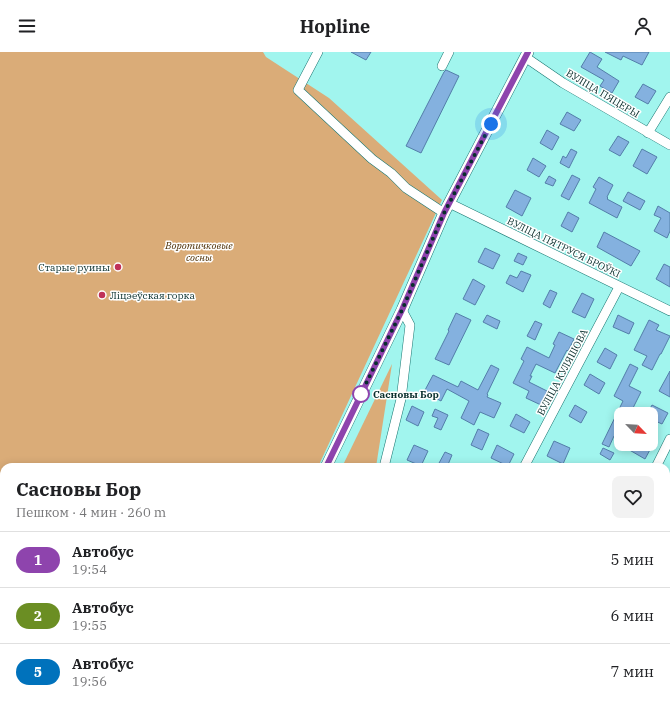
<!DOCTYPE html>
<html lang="ru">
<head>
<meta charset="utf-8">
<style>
	:root { --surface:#fff; --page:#f2f2f2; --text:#202124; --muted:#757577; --line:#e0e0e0 }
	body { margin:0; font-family:"IBM Plex Serif",serif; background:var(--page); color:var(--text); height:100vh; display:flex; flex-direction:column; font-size:15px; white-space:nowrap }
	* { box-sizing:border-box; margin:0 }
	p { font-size:13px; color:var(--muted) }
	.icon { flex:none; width:22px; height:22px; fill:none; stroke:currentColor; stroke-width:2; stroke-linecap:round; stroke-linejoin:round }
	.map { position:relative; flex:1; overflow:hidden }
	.details { position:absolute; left:0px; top:411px; width:670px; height:244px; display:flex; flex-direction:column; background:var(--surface); border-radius:12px 12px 0 0; box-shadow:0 2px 10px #0003 }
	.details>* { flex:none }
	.badge { padding:0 8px; border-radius:13px; font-size:14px; line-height:26px }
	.needle { width:26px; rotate:115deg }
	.buttons { position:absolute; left:614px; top:355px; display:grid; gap:8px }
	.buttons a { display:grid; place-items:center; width:44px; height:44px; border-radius:8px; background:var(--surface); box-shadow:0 2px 10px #0003; font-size:20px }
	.you { position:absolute; width:20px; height:20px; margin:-10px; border:3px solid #fff; border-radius:50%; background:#1a73e8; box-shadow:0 0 0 6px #1a73e833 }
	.map>.badge { position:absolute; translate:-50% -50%; box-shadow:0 0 0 2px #fff }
	.round { display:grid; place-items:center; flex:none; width:42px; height:42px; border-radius:8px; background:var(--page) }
	.headline { display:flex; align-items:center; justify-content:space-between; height:68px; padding:0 16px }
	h1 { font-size:19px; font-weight:800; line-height:30px }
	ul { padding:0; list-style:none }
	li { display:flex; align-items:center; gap:12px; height:56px; padding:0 16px; border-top:1px solid var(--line) }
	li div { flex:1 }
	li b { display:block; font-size:15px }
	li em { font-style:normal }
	li .badge { min-width:44px; font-weight:700; text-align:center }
	header { display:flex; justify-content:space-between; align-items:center; height:52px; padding:0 16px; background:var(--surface); font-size:18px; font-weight:800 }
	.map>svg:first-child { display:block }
</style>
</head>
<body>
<header><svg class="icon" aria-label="menu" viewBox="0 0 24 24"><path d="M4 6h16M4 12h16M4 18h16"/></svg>Hopline<svg class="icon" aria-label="person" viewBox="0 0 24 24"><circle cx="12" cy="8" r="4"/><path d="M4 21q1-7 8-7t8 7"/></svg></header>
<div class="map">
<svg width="670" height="655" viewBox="0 0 670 655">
	<rect width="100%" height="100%" fill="#a1f5ee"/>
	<g fill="#daac78">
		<polygon points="0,0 263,0 266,5 329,46 442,148 318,415 4,415 4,651 208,651 206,655 0,655"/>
		<polygon points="392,312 376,415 342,415"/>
	</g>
	<g fill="#84b1df" stroke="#537ea9">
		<polygon points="351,0 371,0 366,8"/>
		<polygon points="590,0 602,7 597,15 619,29 612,41 600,34 604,28 581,15"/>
		<polygon points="605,0 649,0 642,13 623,4 621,8"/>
		<polygon points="446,18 459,24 421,101 406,94 444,20"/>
		<polygon points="643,32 656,39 648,52 635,45"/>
		<polygon points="567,60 581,68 574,79 560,72"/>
		<polygon points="547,78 559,85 552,98 540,91"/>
		<polygon points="618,84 629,90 620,104 609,98"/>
		<polygon points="571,97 577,100 569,116 560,111 563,104 566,106"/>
		<polygon points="642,97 657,105 647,122 633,114"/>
		<polygon points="533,106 546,114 539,125 527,118"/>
		<polygon points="572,123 580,127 569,148 561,144"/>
		<polygon points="549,124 556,128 553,134 545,131"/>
		<polygon points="599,125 613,133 607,145 608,146 607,147 622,155 617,166 589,151 596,137 593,135"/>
		<polygon points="515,138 531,146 522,164 506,155"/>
		<polygon points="628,140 645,149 640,158 623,149"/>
		<polygon points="658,154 670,161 670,179 667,186 654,179 661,166 654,163"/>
		<polygon points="568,160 579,166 572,180 561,174"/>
		<polygon points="604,180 640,199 631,214 597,195"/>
		<polygon points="485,196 500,203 493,217 478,210"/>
		<polygon points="518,201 527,205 523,213 514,209"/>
		<polygon points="664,212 670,215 670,235 656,227"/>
		<polygon points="521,219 531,223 523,240 506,231 510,223 517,226"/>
		<polygon points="473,227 485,234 475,253 463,247"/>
		<polygon points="550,238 557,241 550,256 543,252"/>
		<polygon points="582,241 594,247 585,266 572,260"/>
		<polygon points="456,261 471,268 449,313 435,307 449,279 448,278"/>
		<polygon points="487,263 500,269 497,277 483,270"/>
		<polygon points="618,263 634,271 629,282 613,275"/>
		<polygon points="649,268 659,273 656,278 670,284 661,302 660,302 652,318 642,313 647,304 634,298"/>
		<polygon points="535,269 542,272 535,288 527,284"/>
		<polygon points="559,280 574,287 568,299 567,298 555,321 536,312 530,324 532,324 529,330 547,339 541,353 526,346 529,339 513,331 524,309 521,307 527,295 549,306 555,293 553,292"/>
		<polygon points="605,296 617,303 610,317 597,310"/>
		<polygon points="630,312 638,316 629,334 641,340 630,362 621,362 621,378 619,377 615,385 614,384 609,395 602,392 623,349 614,344"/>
		<polygon points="491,313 499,317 487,342 488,343 487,345 501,351 494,366 480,360 474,373 461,366 469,349 447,337 441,349 424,340 433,323 458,335 461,329 478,338"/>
		<polygon points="670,319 670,345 659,339"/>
		<polygon points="590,322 605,331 599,342 584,333"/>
		<polygon points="575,353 587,360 581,371 569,364"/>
		<polygon points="652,353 668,361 662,372 651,367 651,362 647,362"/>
		<polygon points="412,354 424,360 418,374 406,368"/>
		<polygon points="435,357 448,363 441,378 434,375 438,366 432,364"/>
		<polygon points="516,362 530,370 524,381 510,374"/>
		<polygon points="478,377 489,382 482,398 471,393"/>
		<polygon points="554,389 570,396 563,412 547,404"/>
		<polygon points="629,392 648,392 652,394 645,407 626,396"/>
		<polygon points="414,393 428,399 421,414 407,408"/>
		<polygon points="497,393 514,402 508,414 491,406"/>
		<polygon points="603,396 614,401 610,408 600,402"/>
		<polygon points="445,400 452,403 447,415 438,413"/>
	</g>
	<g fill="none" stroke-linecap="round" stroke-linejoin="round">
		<g stroke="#197772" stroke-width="10">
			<g id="minor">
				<polyline points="318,0 298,38 372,107 391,121 406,136 444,161"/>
				<polyline points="525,5 563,31 670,93"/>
				<polyline points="442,14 449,0"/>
				<polyline points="648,81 670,45"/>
				<polyline points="449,151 670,259"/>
				<polyline points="384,415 401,347 410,273 402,258"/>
				<polyline points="524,415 619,235"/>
				<polyline points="656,415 670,387"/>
				<polyline points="666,557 670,559"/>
				<polyline points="245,651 255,655"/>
				<polyline points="271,655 272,651"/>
				<polyline points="404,655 406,651"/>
				<polyline points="539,655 541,651"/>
				<polyline points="669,655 670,653"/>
			</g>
		</g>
		<g stroke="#197772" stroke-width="12">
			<g id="major">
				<polyline points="326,415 402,258 444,161 528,0"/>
				<polyline points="209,655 211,651"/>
			</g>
		</g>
		<use href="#minor" stroke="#fff" stroke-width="9"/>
		<use href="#major" stroke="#fff" stroke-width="11"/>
	</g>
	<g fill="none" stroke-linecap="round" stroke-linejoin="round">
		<g stroke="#fff" stroke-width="9">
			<polyline id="line" points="326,415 402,258 444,161 528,0"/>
		</g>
		<use href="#line" stroke="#8e44ad" stroke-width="6"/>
		<polyline stroke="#082e2c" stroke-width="4" stroke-dasharray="0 7.2" points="361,342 359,346 402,258 444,161 491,72"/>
	</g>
	<g fill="#c03158" stroke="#fff" stroke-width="1.5">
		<circle cx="118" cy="215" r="4"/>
		<circle cx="102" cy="243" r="4"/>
	</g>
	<circle fill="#fff" stroke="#8e44ad" stroke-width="2" cx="361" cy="342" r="8"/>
	<g text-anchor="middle" stroke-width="3" stroke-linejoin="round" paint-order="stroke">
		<g font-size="10" fill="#082e2c" stroke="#fff">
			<text transform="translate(603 41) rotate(31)" y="4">ВУЛІЦА ПЯЦЕРЫ</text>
			<text transform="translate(564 195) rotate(26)" y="4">ВУЛІЦА ПЯТРУСЯ БРОЎКІ</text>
			<text transform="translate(562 320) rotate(-62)" y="4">ВУЛІЦА КУЛЯШОВА</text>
		</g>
		<g font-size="10" font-style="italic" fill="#4d2e03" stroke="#fff">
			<text x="199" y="197">Воротичковые<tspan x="199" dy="12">сосны</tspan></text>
		</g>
		<g font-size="10" fill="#082e2c" stroke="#fff" text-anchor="end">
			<text x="110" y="219">Старые руины</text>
			<text x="110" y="247" text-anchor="start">Ліцэеўская горка</text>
		</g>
		<g font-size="10" font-weight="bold" fill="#082e2c" stroke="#fff" text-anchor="start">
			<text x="373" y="346">Сасновы Бор</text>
		</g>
	</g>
</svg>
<div class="buttons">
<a><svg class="needle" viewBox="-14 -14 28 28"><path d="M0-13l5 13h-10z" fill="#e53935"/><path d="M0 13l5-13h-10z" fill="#757577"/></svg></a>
</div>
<div class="you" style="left:491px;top:72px"></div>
<section class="details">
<div class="headline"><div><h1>Сасновы Бор</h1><p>Пешком · 4 мин · 260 m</p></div><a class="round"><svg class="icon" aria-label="heart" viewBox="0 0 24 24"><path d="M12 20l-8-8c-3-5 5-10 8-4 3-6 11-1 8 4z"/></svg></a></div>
<ul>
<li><span class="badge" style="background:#8e44ad;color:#fff">1</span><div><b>Автобус</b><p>19:54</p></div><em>5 мин</em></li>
<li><span class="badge" style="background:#6b8e23;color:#fff">2</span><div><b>Автобус</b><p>19:55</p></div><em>6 мин</em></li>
<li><span class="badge" style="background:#0072bc;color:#fff">5</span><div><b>Автобус</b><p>19:56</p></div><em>7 мин</em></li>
</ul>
</section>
</div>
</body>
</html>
